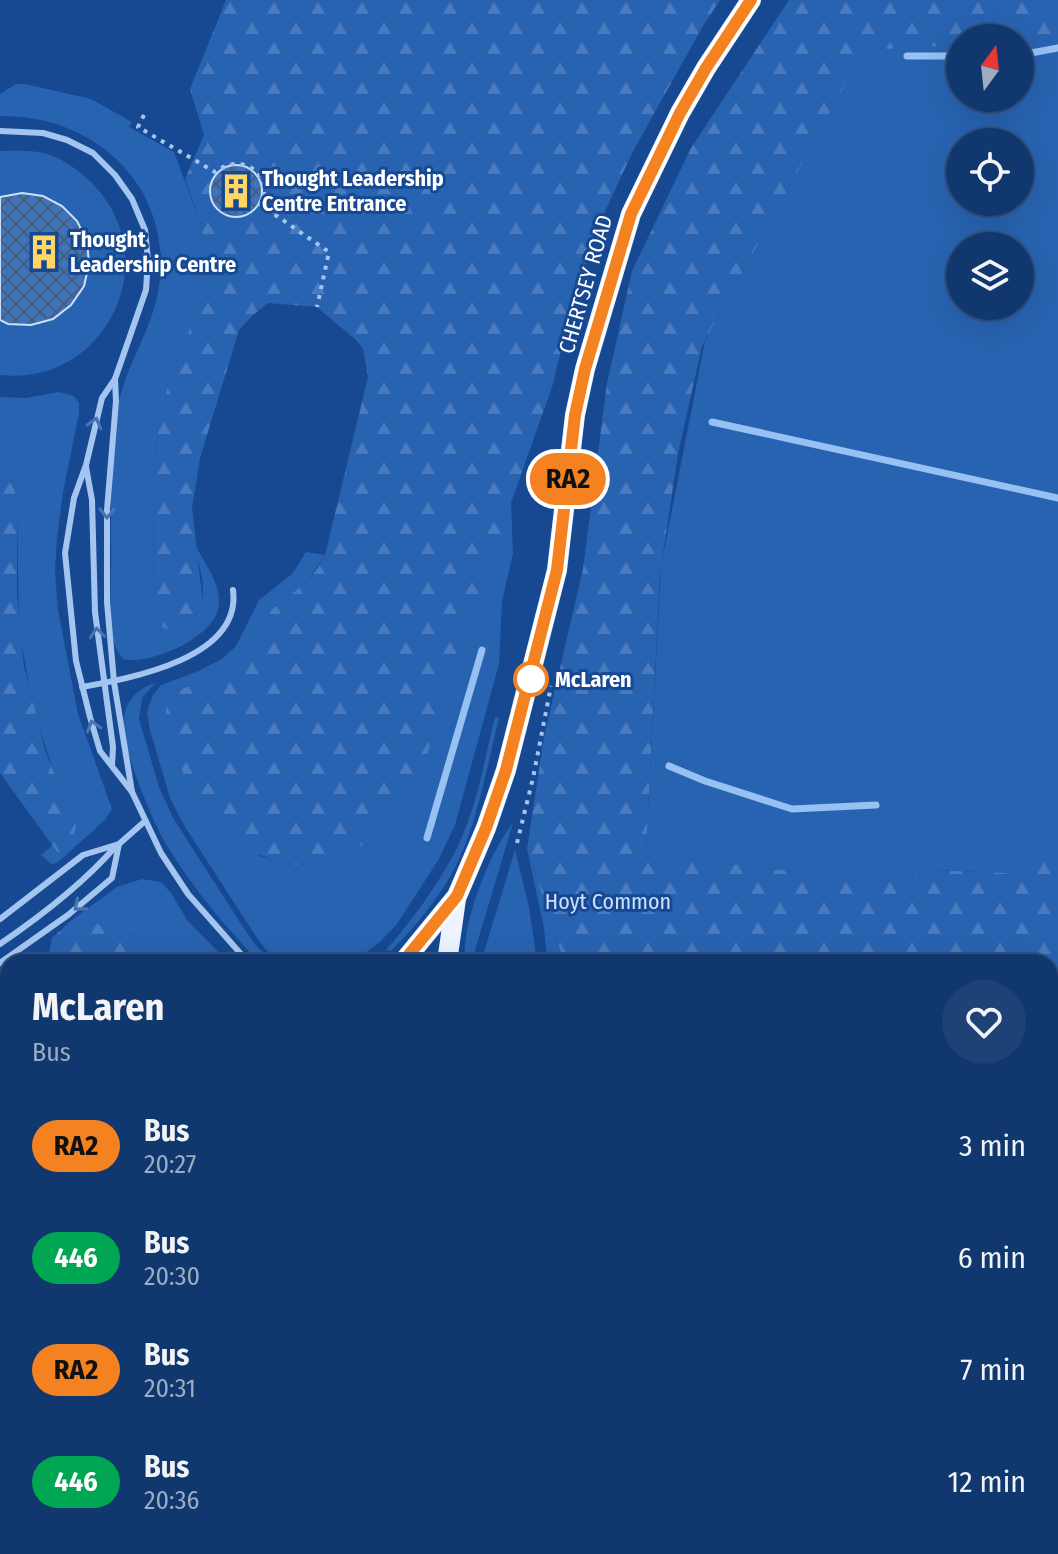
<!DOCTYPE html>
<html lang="en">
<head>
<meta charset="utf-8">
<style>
	:root { --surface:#10376e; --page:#1e4276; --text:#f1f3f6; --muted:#9cacc2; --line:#305181 }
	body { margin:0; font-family:"Fira Sans Condensed",sans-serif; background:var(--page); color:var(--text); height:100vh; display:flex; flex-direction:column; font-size:30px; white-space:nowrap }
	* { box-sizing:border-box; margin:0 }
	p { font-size:26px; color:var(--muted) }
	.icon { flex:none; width:44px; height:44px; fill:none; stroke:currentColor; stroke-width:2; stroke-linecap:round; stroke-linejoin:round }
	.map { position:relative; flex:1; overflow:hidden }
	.panel { position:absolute; left:0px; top:954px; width:1058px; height:600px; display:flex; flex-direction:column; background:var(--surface); border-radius:24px 24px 0 0; box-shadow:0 8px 32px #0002,0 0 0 2px var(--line) }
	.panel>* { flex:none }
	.badge { padding:0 16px; border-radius:26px; font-size:28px; line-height:52px }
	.needle { width:52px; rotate:15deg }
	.buttons { position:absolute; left:946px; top:24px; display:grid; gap:16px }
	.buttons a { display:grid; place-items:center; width:88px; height:88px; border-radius:50%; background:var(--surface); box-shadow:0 8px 32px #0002,0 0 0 2px var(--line); font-size:40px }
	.map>.badge { position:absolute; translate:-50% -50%; box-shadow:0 0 0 4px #fff }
	.round { display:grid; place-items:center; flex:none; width:84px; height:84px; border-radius:42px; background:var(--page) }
	.overview { display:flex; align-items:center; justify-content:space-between; height:136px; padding:0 32px }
	h1 { font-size:38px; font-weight:700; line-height:60px }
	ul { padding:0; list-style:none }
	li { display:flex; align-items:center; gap:24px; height:112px; padding:0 32px }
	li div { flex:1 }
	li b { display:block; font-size:30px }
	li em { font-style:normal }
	li .badge { min-width:88px; font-weight:700; text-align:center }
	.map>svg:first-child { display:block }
</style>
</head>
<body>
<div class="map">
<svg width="1058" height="1554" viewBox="0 0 1058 1554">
	<defs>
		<pattern id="forest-firs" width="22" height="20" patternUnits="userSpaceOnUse" patternTransform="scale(2)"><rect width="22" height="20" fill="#2863b1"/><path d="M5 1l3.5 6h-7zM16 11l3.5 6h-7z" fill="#487abd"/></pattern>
		<pattern id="building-cross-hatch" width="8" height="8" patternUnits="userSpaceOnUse" patternTransform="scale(2)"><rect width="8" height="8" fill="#3e73ba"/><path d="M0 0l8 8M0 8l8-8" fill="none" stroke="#465e7e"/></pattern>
	</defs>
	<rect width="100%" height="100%" fill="#164992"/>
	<g fill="#2863b1" fill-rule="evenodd">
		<path d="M1058 41V850L1038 845 1010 873 929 870 883 882 646 854 661 566 705 341 864 49 960 45V98H1020V43ZM960 142H1020V202H960ZM960 246H1020V306H960Z"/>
		<path d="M16 84H25L91 99 132 122 129 127 174 152 202 227 204 269 199 304 168 385 159 420 153 476 154 611 175 629C182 624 191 620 196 614 211 597 198 564 195 545 204 562 220 582 219 603 219 636 150 666 123 659 105 639 111 601 111 577 112 520 108 463 118 407 125 366 151 332 158 292 177 192 98 114 0 116V94Z"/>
		<path d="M0 151C14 151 29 150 43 153 62 157 81 172 94 185 166 262 105 387 0 375Z"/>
		<polygon points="59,392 74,396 79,403 79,413 63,492 57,538 55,572 58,610 78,714 112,809 105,820 57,863 51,864 41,855 53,845 58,852 59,787 33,709 19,628 17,507 15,490 0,461 0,397 26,398"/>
		<path d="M511 501 513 554 502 601 499 664 455 825 439 859 397 924 380 942 353 962H286L267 951 257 938 185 827 170 798 150 730 147 712 153 695 161 685 199 671 223 658 236 646 259 600 293 573 306 552 325 555 308 581 272 609 261 630 238 661 210 678 171 693 260 856C284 863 304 867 330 863L427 757 442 698Z"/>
		<path d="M155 683 142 698 139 719 159 787 173 818 245 930 258 948 275 962C274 962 264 962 263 962 252 958 243 944 236 937 210 908 186 877 166 844 151 818 120 745 124 717 127 699 139 688 155 683Z"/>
		<path d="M495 717 499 718C489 758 480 807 465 845 450 885 421 921 391 951L386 950C412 920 435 889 454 854 476 812 484 762 495 717Z"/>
		<path d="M513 823 472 960 465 962C461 924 489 853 513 823Z"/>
		<polygon points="527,849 564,962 547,962 544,928"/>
		<polygon points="515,850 529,907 537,962 481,962"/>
		<path d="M142 879 161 882 171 893 187 920 228 962H162C139 927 109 926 72 920L117 887Z"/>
		<polygon points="1058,1361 1058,1554 953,1554 952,1548 947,1546 1050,1546 1050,1367"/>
	</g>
	<g fill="url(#forest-firs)">
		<path d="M226 0H720L703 26 632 153 602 218 572 302 553 384 442 698 427 757 397 806 366 842 350 855 330 863 310 866 285 864 237 846 212 824 190 795 166 718V702L171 693 210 678 238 661 261 630 272 609 308 581 319 566 325 555 368 377 363 349 356 340 317 307 268 303 253 315 239 330 200 458 192 508 203 604C190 624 164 646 154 611L153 476 159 420 168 385 199 304 204 269 202 227 185 179 204 135 190 89Z"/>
		<polygon points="789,0 1058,0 1058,41 1020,43 1020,38 960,38 960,45 864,50 702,346 678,454 660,574 646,854 883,882 929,870 1010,873 1038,845 1058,850 1058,1032 1050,1034 1050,962 564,962 527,849 544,737 583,569 607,383 632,271 691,148"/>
		<polygon points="0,461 15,490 17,507 17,595 24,667 45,750 76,826 73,839 58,853 0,773"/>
		<path d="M72 920C109 926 139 927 162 962H47L52 938Z"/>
		<polygon points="8,1029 8,1546 646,1546 649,1554 0,1554 0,1037"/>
	</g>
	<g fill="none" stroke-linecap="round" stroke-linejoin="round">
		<g stroke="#97c0f3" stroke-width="7">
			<polyline points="1020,55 1058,48"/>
			<polyline points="907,56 960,56"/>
			<polyline points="712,422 1058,498"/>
			<polyline points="669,766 705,781 792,809 876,805"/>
			<polyline points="427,838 482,650"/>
			<polyline points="0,1135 8,1134"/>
		</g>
	</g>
	<g fill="url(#building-cross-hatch)" stroke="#cbe0fc" stroke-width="2">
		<circle cx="236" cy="191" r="26"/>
		<polygon points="22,193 43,196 62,206 77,221 87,241 89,264 84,286 71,305 53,319 31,325 8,324 0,320 0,197"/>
	</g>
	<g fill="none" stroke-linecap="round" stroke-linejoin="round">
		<g stroke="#a5c5f1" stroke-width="4" stroke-dasharray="4 6" stroke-linecap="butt">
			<path d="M144 115 138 127 215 172C241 152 274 172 261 205L329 252 317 307"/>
			<polyline points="517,843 533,778 551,686"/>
			<polyline points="0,1228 8,1227"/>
			<polyline points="1050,1425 1058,1423"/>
			<polyline points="844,1554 850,1546"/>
			<polyline points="922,1554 926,1546"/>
		</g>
		<g stroke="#a5c5f1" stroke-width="6">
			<polyline points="0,131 43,133 67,140 93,153 115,175 132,199 145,230 148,260 146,290 115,379 102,398 86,465 74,498 65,553 76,661 90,717 100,751 132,792"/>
			<polyline points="115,379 116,401 107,510 107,602 114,682 132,792 161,853 188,894 248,962"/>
			<polyline points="86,467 92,500 95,612 113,747 112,765"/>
			<path d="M82 687C132 678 242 658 233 590"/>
			<polyline points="0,919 83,855 119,844 144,822"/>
			<path d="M0 944C41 916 83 884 116 846"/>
			<polyline points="0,963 68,915 112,878 119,844"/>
		</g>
		<polyline stroke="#a5c5f1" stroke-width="8" points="665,1546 668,1554"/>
		<g stroke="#eef4ff" stroke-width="20">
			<polyline points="403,962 457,896 486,828 506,770 557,570 575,415 585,369 631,214 680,113 706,68 751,0"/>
			<polyline points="447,962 456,899"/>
			<polyline points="200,1554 204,1546"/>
		</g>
	</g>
	<defs><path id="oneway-chevron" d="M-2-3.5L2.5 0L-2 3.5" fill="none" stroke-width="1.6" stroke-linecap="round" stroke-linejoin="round" transform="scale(2)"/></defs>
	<g stroke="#4874b3">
		<use href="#oneway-chevron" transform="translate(95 423) rotate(-75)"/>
		<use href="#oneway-chevron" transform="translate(107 513) rotate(91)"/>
		<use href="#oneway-chevron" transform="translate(97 633) rotate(-96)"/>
		<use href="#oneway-chevron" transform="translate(93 726) rotate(-107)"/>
		<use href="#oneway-chevron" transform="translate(79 906) rotate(140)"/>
	</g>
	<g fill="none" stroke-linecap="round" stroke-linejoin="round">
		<g stroke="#fff" stroke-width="18">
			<polyline id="line" points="403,962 457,896 486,828 506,770 557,570 575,415 585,369 631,214 680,113 706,68 751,0"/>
		</g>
		<use href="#line" stroke="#f58220" stroke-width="12"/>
	</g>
	<defs>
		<g id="building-bare" transform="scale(2.76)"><path d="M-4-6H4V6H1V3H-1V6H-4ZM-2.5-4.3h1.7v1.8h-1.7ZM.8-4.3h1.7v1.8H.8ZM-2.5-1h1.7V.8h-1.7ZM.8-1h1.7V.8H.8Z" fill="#ffd664" stroke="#164992" stroke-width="2.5" paint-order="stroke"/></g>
	</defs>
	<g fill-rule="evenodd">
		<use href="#building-bare" x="236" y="191"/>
		<use href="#building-bare" x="44" y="252"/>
	</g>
	<circle fill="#fff" stroke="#f58220" stroke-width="4" cx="531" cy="679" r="16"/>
	<g text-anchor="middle" stroke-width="6" stroke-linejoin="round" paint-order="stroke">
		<g font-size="22" font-weight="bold" fill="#fff" stroke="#164992" text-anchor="start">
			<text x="262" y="186">Thought Leadership<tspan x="262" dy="25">Centre Entrance</tspan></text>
			<text x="70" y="247">Thought<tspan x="70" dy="25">Leadership Centre</tspan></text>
		</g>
		<g font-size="22" fill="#fff" stroke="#164992">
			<text transform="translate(585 284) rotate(-74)" y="8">CHERTSEY ROAD</text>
		</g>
		<g font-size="22" font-weight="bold" fill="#fff" stroke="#164992" text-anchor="start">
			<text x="555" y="687">McLaren</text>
		</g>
		<g font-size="22" fill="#cbe0fc" stroke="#164992">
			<text x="608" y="909">Hoyt Common</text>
		</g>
	</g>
</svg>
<div class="buttons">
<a><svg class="needle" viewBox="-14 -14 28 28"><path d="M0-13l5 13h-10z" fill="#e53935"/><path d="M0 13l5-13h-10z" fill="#9cacc2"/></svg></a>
<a><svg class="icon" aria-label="locate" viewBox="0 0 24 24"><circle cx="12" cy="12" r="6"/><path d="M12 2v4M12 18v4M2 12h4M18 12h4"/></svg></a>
<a><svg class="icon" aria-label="layers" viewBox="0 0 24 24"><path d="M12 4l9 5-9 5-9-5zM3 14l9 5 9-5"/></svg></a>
</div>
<b class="badge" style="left:568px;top:479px;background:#f58220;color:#111">RA2</b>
<section class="panel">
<div class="overview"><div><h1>McLaren</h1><p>Bus</p></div><a class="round"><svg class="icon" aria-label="heart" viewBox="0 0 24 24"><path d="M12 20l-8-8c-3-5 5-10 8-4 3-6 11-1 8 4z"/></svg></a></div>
<ul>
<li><span class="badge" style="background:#f58220;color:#111">RA2</span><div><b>Bus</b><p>20:27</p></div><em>3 min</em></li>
<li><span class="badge" style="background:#00a651;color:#fff">446</span><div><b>Bus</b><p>20:30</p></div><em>6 min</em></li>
<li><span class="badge" style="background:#f58220;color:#111">RA2</span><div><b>Bus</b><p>20:31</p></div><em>7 min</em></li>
<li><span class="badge" style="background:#00a651;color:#fff">446</span><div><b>Bus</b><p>20:36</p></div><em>12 min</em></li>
</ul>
</section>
</div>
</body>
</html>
